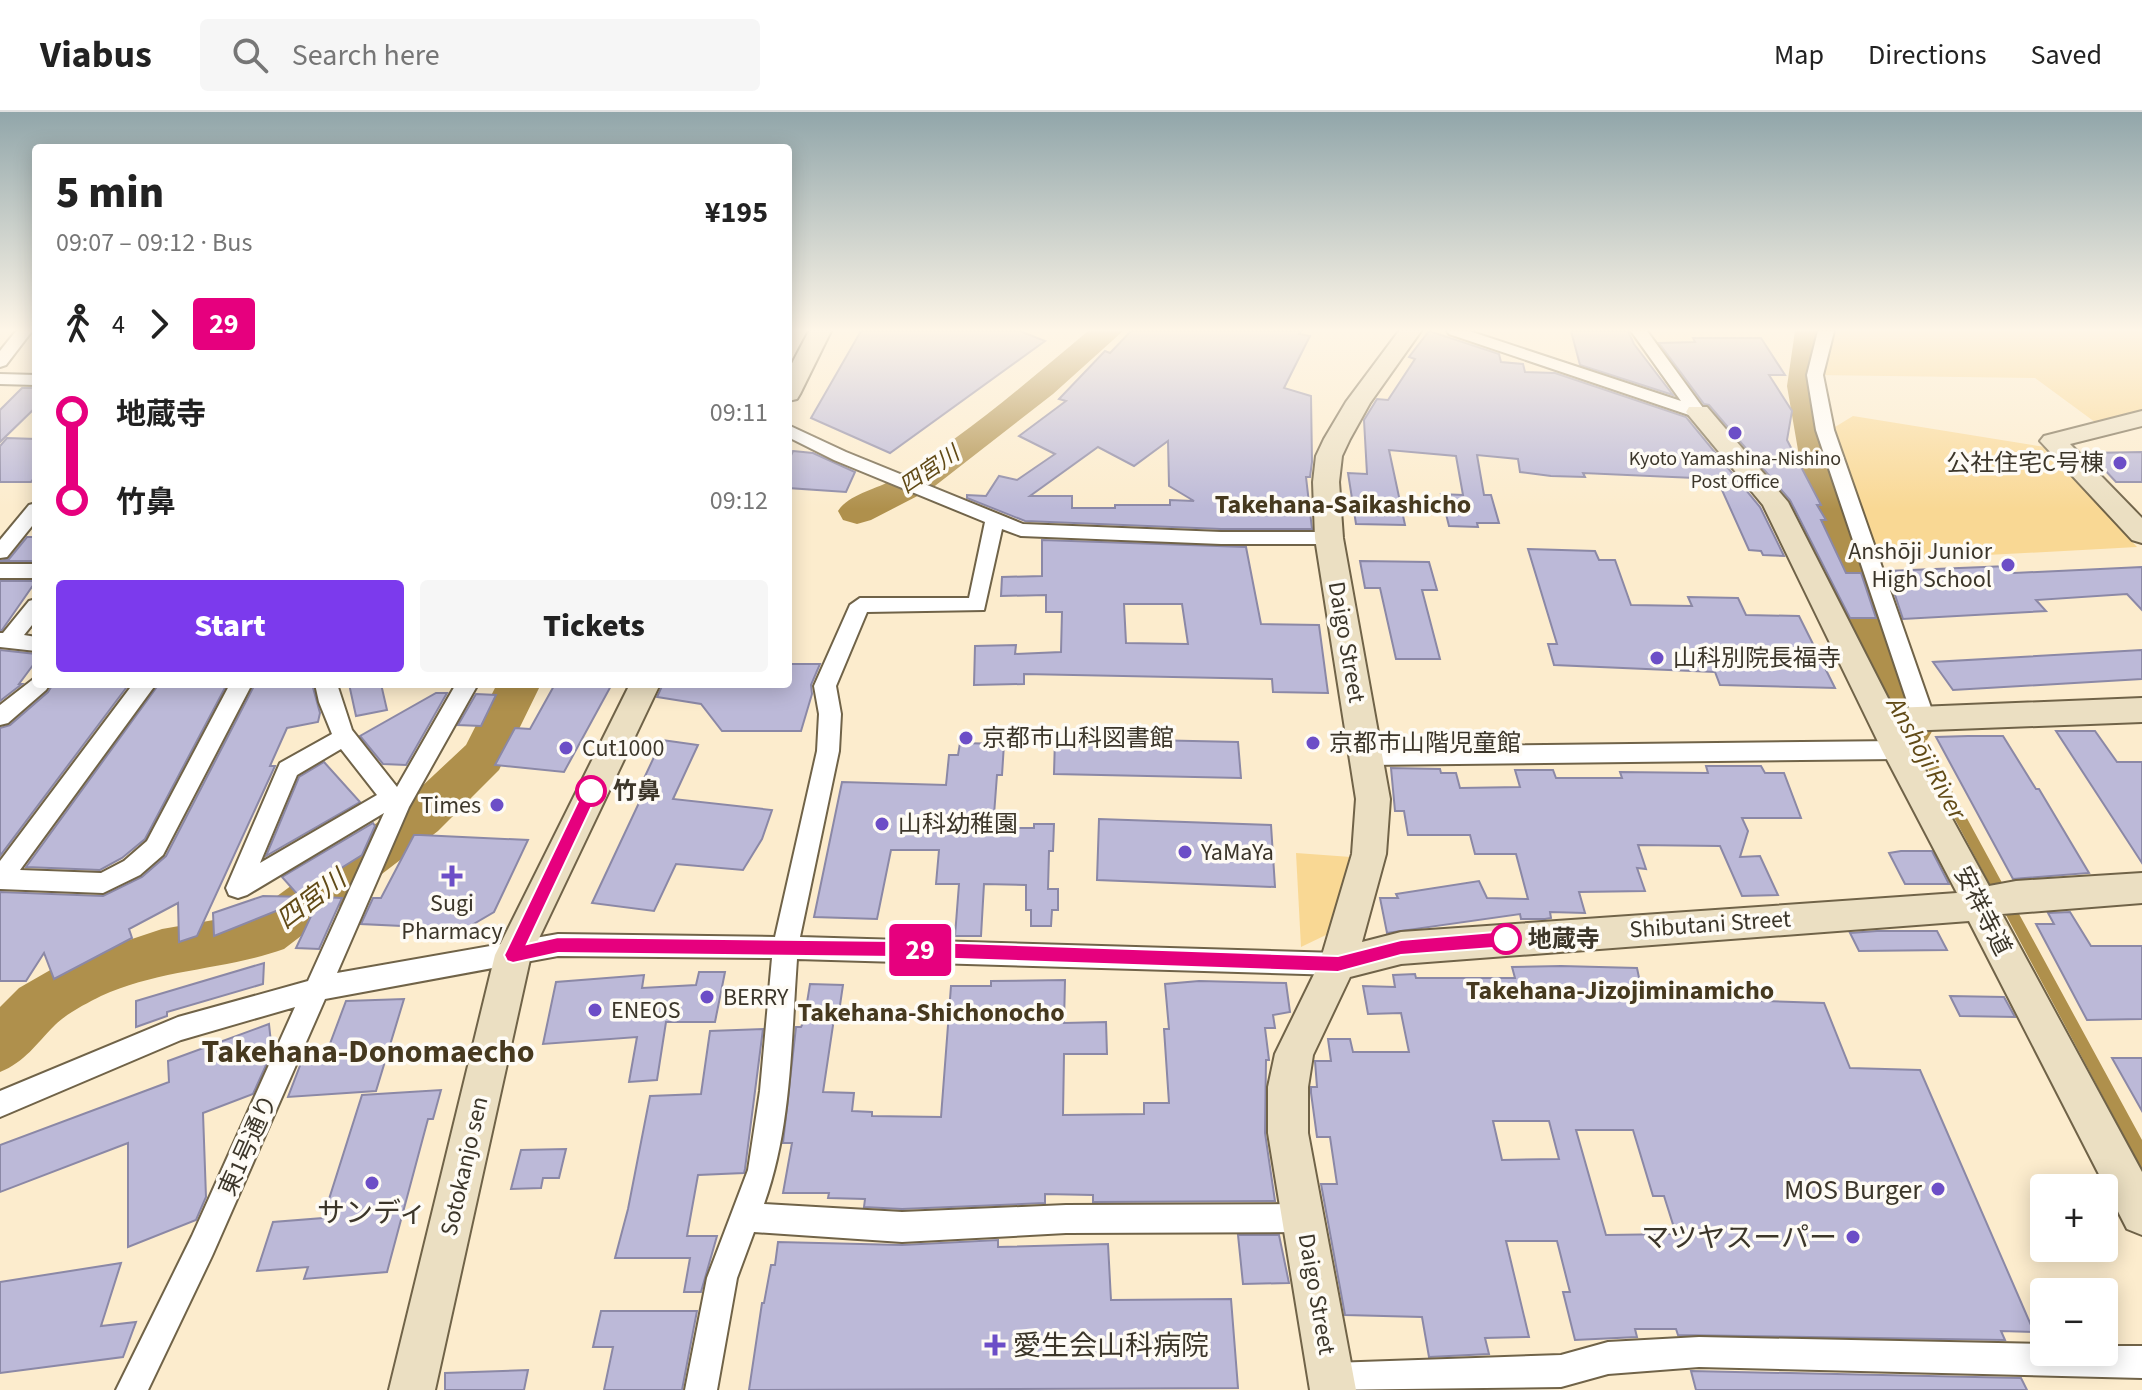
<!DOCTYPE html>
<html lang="en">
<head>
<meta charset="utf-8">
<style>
	:root { --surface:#fff; --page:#f6f6f6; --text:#222; --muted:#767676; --line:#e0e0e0; --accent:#7c3aed }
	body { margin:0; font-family:"Source Sans 3","Noto Sans JP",sans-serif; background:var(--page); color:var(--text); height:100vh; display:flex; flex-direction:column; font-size:30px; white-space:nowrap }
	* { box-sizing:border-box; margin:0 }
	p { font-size:26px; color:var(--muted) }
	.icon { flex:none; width:44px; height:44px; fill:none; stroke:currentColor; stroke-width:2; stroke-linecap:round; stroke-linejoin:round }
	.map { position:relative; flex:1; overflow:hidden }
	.drawer { position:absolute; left:32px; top:32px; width:760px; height:544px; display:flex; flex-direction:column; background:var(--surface); border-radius:8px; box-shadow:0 4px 20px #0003 }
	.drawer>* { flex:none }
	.badge { padding:0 16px; border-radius:6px; font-size:28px; line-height:52px }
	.tools { position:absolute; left:2030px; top:1062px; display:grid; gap:16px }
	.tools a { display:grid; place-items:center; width:88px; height:88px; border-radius:8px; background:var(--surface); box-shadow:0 4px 20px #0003; font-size:40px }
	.map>.badge { position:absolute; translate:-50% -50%; box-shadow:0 0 0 4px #fff }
	.legs { display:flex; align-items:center; gap:12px; height:88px; padding:0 24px; font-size:26px }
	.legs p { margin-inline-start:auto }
	.head { display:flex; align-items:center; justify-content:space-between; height:136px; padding:0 24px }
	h1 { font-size:44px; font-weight:800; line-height:60px }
	.primary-button { display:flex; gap:16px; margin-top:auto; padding:16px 24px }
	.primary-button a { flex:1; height:92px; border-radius:8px; background:var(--accent); color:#fff; font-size:32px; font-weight:800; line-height:92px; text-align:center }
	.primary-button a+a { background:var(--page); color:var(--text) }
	ul { padding:0 24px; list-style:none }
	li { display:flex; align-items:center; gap:28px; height:88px; font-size:30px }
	li i { display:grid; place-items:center; width:12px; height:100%; margin:0 10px; background:currentColor }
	li i::after { content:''; width:20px; height:20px; margin:-10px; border:6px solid; border-radius:50%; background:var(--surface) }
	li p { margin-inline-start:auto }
	li:first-child i { background:linear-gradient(#0000 50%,currentColor 0) }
	li:last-child i { background:linear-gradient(currentColor 50%,#0000 0) }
	header { display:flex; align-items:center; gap:48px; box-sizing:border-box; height:112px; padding:0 40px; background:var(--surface); border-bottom:2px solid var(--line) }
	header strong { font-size:38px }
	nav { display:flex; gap:44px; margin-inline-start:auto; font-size:28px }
	.search { width:560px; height:72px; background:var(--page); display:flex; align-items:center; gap:20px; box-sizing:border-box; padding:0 28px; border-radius:8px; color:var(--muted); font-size:30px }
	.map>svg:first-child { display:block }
</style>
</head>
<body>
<header>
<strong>Viabus</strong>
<div class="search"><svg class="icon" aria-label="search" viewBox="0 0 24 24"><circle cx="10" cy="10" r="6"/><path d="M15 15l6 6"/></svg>Search here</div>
<nav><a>Map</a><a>Directions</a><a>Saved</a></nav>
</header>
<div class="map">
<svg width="2142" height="1278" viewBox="0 0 2142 1278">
	<rect width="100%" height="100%" fill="#fceccd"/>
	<g fill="#f9d894">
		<polygon points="1825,219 2142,219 2142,306 2103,316 2035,266 1815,263"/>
		<polygon points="1853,304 2045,335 2137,435 1876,449 1835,315"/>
		<polygon points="1296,741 1351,745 1328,822 1301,835"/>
	</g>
	<polygon fill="#af904c" points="1807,219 1819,219 1811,282 1830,366 1888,551 1926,631 2142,1028 2142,1058 1884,574 1846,436 1805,314 1799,274"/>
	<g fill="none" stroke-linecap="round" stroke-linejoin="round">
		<g fill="#af904c" fill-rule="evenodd">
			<path d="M1088 219H1123L1053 282 931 377 871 408 857 412 843 408 838 399C848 383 874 378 890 369 961 328 1026 271 1088 219Z"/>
			<polygon points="1795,219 1827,219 1821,274 1848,408 1901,558 1934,616 1927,628 1911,633 1895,628 1857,558 1810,408 1787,274"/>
			<path d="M497 572H541L499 658 438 719 284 837C225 858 159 857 101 884 87 891 66 902 55 913 36 932 25 950 0 960V895L19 876 66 849 162 817 254 801 404 691 466 633Z"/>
		</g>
	</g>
	<g fill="#bcb9d8" stroke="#8b88a6" stroke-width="2" fill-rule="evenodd">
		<polygon points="861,219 1020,219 1045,229 890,341 811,306"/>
		<path d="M1131 219H1301L1299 222 1310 224 1284 276 1311 284 1312 350 1310 365H1306L1312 417H1221L1025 409 967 386V383L986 384 999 364 1017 368 1055 342 1019 324 1066 289 1059 287 1105 239 1110 241ZM1168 329 1169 374 1194 389 1170 388V393H1115V396H1072V384H1030L1098 335 1134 354Z"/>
		<polygon points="1429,219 1499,242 1501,250 1523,252 1525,260 1555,261 1686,305 1760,395 1784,444 1763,443 1761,439 1749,438 1717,367 1583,361 1585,365 1551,364 1520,360 1518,347 1477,343 1484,383 1491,383 1499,411 1477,411 1478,415 1449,414 1441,382 1463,383 1456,344 1389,338 1405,413 1356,412 1348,361 1367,362 1364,308 1377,287 1388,288 1415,247 1409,245"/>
		<polygon points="1571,219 1628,219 1634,232 1673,283 1580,253"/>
		<polygon points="1693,226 1761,226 1785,263 1769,263 1792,299 1787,328 1821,393 1817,393 1826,408 1821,408 1846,461 1861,461 1876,506 1850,506 1790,388 1709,293 1704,292 1659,231 1695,230"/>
		<polygon points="22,276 36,276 36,295 0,330 0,298"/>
		<polygon points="7,326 36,327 36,364 31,370 0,370 0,334"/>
		<polygon points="793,339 813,341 855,360 846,380 788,376 788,350"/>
		<polygon points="2142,340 2142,370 2116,370 2089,341"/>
		<polygon points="27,425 36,425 36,449 0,449 9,447"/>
		<path d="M1042 428 1246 435 1261 512 1319 513 1328 581 1273 580 1272 567 1024 562V572L974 573 975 534 1016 533 1015 542 1061 540 1062 500H1046V483L1001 484 1002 465 1042 464ZM1124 492H1182L1188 532 1126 531Z"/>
		<polygon points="1528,437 1595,439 1599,448 1615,448 1631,493 1692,494 1688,485 1738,486 1746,503 1799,504 1835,576 1720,573 1715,560 1554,553 1548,532 1557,532"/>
		<polygon points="1360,449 1429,450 1437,478 1422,478 1440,547 1396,547 1380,476 1365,476"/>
		<polygon points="2008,454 2014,461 2142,455 2142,498 2127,482 2036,488 2046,499 1903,507 1887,459"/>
		<polygon points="0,469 36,469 2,518 0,518"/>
		<polygon points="0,538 36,542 36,549 19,572 22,572 0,589"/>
		<polygon points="2142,538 2142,567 1953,578 1933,550"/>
		<polygon points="788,552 820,552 811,573 812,582 801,619 722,619 701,592 657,585 663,572 788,572"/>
		<polygon points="53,572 129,572 0,744 0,616 10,613 48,580"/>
		<polygon points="159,572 227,572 145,727 122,746 100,758 26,755"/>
		<polygon points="255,572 312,572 320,601 318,610 287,616 270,654 275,654 197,824 179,830 178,791 129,817 132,826 54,867 44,841 26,869 0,869 0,780 103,784 142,765 166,744"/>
		<polygon points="349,572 381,572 387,598 356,604"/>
		<polygon points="555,572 612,572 564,660 495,653 515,616 530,617"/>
		<polygon points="436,581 447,581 406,653 383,652 360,624"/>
		<polygon points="476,582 496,583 481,614 458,613"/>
		<polygon points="2056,619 2095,619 2117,650 2142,650 2142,751"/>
		<polygon points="1968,624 2003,624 2036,677 2039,677 2089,761 2013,767 1936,625"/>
		<polygon points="1055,626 1238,630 1241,666 1054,662"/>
		<polygon points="662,628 698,633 673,687 772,698 762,727 743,758 676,752 654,799 592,791 645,678 639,677"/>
		<polygon points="960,631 1004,632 1002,663 997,663 993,716 1034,716 1034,712 1054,712 1053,739 1049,739 1048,777 1058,777 1058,798 1052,798 1051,814 1031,814 1031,798 1026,798 1026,773 984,772 981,824 955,824 959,772 936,772 939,738 891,738 877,807 814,805 842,670 946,673 949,643 958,643"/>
		<polygon points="324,650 360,690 266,744 299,665"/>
		<polygon points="1706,654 1761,654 1765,661 1784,661 1801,706 1742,706 1748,719 1740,745 1760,744 1778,783 1742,784 1720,734 1638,733 1646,757 1637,756 1645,779 1579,780 1585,801 1550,800 1551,806 1545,807 1521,807 1520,802 1387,821 1380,786 1398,786 1396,782 1479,769 1487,786 1528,787 1516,742 1475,742 1470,723 1408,723 1404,699 1395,699 1391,656 1440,657 1441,661 1456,661 1460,676 1520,675 1515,658 1553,658 1556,666 1622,666 1620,660 1708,661"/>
		<polygon points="1099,707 1271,713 1275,775 1097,768"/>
		<polygon points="373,711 375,714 362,743 298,783 282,765"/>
		<polygon points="414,723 420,723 528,728 494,800 465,817 361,812 373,786 381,786"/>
		<polygon points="1901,739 1932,739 1949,772 1905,772 1889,741"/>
		<polygon points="263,784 311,785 214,824 213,801"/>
		<polygon points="320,785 342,786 319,837 296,836"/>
		<polygon points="2070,800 2091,834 2142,834 2142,907 2087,908 2036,812 2054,812 2048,801"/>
		<polygon points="1877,819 1937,819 1947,838 1859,839 1850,821"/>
		<polygon points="264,851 263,872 167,900 167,904 136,915 136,889"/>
		<path d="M1561 854 1637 856 1643 885 1824 891 1850 956 1920 958 2034 1220 2001 1219 2005 1228 1678 1223 1676 1217H1635L1637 1225 1575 1228 1563 1180H1570L1557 1129H1506L1529 1225 1485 1226 1489 1242 1429 1245 1422 1205 1345 1203 1321 1072H1337L1330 1025H1317L1311 981V975H1317L1315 949H1331L1328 927H1350L1353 940H1409L1401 901 1368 902 1363 874 1395 875 1393 863 1415 862 1416 866H1515L1512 855ZM1493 1009H1549L1559 1047 1502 1048ZM1576 1018H1633L1653 1084H1664L1676 1122 1606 1123Z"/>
		<polygon points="699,860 725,860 715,910 666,910 657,968 629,970 637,925 543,932 556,870 644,863 642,876 696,873"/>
		<polygon points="1065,868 1064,911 1106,910 1107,942 1064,942 1063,1003 1144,1002 1144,991 1169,991 1164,917 1169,917 1165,872 1199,869 1286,871 1290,900 1273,903 1275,916 1265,916 1269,948 1266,948 1265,1021 1275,1089 1093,1090 1093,1083 1045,1082 1045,1091 902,1097 864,1095 865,1087 828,1086 829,1081 783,1081 792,1031 783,1031 796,915 801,915 804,909 810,872 843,873 839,900 835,900 823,980 854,981 852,999 872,1000 872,1004 941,1005 951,874 991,874 991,869"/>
		<polygon points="1950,884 2004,885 2015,905 1960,904"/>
		<polygon points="404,887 376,979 288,985 306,938 328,937 346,889"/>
		<polygon points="269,912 272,940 253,982 203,1001 206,1085 196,1108 128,1135 128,1031 0,1080 0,1033 169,970 168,949"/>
		<polygon points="763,917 745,1057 744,1061 698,1063 687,1124 717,1124 701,1180 684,1180 690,1146 615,1146 628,1097 650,984 701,982 710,919"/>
		<polygon points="2112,946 2142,946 2142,999"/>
		<polygon points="441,978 433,1007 428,1007 387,1160 304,1167 308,1155 257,1159 273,1110 323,1106 362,983"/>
		<polygon points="566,1037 559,1066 543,1066 541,1076 511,1077 521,1038"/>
		<polygon points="1238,1123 1279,1123 1289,1171 1243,1172"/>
		<polygon points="998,1128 998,1135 1108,1132 1111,1188 1231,1187 1238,1276 749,1278 762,1191 764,1191 771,1153 775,1153 778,1130 902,1133"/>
		<polygon points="121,1151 101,1214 136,1210 123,1245 0,1261 0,1170"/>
		<polygon points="601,1199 697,1199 682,1278 604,1278 613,1235 593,1235"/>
		<polygon points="528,1258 524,1278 445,1278 445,1261"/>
		<polygon points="1691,1259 2021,1266 2027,1278 1696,1278"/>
	</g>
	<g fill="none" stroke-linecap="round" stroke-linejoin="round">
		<g stroke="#706348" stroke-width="4">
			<g id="street">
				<polygon points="16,219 32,219 6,253 0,255 0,239"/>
				<polygon points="1447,219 1469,219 1681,289 1631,219 1647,219 1706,300 1704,304 1692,304 1449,222"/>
				<polygon points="1818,219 1834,219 1823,263 1834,318 1935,607 1932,613 1916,613 1913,607 1816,318 1807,263"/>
				<polygon points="0,262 36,263 36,273 0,272"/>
				<path d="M788 313 846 340 1023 412 1221 420H1329L1338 426 1329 432H1221L1021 424 1002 417 984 498 867 500 836 574 841 602 839 639 800 825 1338 841 1347 844 1351 852 1347 860 1338 863 797 847C791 928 792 1014 764 1092L902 1100 1066 1093 1303 1092 1313 1096 1317 1106 1313 1116 1303 1120 1066 1121 902 1130 754 1120 737 1166 717 1278H685L707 1166 748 1058 760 979 772 846 558 844 325 887 212 1144 148 1278H116L192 1124 295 895 181 928 0 1005V979L178 905 308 869 384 701 247 783 238 786 229 783 226 776 280 651 332 622 319 590 315 572H337L352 618 397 675 456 572H478L409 695 337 861 558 822 775 825 817 639 819 602 814 574 850 493 860 486H969L985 410 834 348 788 325ZM341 637 377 683 260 751 297 663Z"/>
				<polygon points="36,391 36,409 7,445 0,446 0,428 29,393"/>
				<rect x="0" y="452" width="36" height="14"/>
				<polygon points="36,487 36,508 24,523 36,525 36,539 0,535 0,521 3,521 29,489"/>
				<polygon points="36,565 36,572 50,572 46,578 8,611 0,613 0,593"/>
				<polygon points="133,572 156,572 20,758 101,761 124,749 147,729 230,572 252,572 163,743 140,763 103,781 0,777 0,749"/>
				<polygon points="1898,629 1906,632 1909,638 1906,644 1898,647 1366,653 1358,650 1355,644 1358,638 1366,635"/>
				<polygon points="1699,1225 2044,1232 2044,1240 2104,1240 2104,1234 2142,1234 2142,1266 1699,1255 1608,1262 1561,1275 1321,1278 1316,1267 1321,1256 1332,1251 1561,1243 1608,1230"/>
			</g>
		</g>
		<g stroke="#706348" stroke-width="4">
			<g id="secondary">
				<polygon points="809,219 831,219 800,282 797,287 788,289 788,259"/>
				<polygon points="1399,219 1421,219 1370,291 1350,327 1342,344 1339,370 1343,426 1390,687 1386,742 1362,830 1401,820 1957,781 1882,638 1763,393 1686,300 1689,295 1707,295 1788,390 1893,596 2142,586 2142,610 1904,619 1989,774 2016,769 2142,761 2142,791 2002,802 2142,1060 2142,1123 2127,1117 1969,809 1401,852 1350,865 1313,943 1308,975 1308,1021 1356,1278 1310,1278 1268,1021 1268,975 1275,942 1320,850 1352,742 1356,687 1315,426 1313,370 1316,344 1324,327 1346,290"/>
				<polygon points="2142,299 2142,314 2070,332 2142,406 2142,431 2132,428 2040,329 2044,324"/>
				<polygon points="630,572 660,572 531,843 435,1278 389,1278 495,843"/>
			</g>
		</g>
		<use href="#street" fill="#fff" fill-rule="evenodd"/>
		<use href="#secondary" fill="#ebdfc2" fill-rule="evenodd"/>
	</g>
	<linearGradient id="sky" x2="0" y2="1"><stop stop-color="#91a6aa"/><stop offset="0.55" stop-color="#fef6e8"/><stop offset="1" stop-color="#fef6e8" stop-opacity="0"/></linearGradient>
	<rect width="2142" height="397" fill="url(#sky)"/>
	<polygon fill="#e6007e" stroke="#fff" stroke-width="2" points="591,673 599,679 527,832 558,825 898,829 1338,844 1401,828 1506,819 1515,827 1506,835 1401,843 1338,860 898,845 558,841 513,851 507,849 504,843 507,837 583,679"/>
	<g fill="#6c4ec7" stroke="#fefbf5" stroke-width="3">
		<circle cx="1735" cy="321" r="8"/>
		<circle cx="2120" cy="351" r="8"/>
		<circle cx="2008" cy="453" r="8"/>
		<circle cx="1657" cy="546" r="8"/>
		<circle cx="966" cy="626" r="8"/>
		<circle cx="1313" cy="631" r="8"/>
		<circle cx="566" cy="636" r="8"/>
		<circle cx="497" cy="693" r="8"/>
		<circle cx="882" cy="712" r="8"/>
		<circle cx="1185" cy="740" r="8"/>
		<path d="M448 752h8v8h8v8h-8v8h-8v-8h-8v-8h8z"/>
		<circle cx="707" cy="885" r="8"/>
		<circle cx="595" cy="898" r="8"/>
		<circle cx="372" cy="1071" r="8"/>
		<circle cx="1938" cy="1077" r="8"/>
		<circle cx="1853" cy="1125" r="8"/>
		<path d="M991 1221h8v8h8v8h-8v8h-8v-8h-8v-8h8z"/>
	</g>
	<g fill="#fff" stroke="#e6007e" stroke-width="4">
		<circle cx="591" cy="679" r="14"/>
		<circle cx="1506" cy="827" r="14"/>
	</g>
	<g text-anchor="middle" stroke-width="7" stroke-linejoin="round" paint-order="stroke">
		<g font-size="20" fill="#3c362a" stroke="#fefbf5">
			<text x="1735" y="353">Kyoto Yamashina-Nishino<tspan x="1735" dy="23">Post Office</tspan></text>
		</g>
		<g font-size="22" font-style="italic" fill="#614a16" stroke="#fefbf5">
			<text transform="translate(929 357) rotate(-34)" y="8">四宮川</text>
		</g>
		<g font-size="24" fill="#3c362a" stroke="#fefbf5" text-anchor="start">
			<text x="2104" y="359" text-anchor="end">公社住宅C号棟</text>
			<text x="1992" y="447" text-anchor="end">Anshōji Junior<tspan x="1992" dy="28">High School</tspan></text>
			<text x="1673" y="554">山科別院長福寺</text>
			<text x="982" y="634">京都市山科図書館</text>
			<text x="1329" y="639">京都市山階児童館</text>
			<text x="582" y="644">Cut1000</text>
			<text x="481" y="701" text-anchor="end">Times</text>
			<text x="898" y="720">山科幼稚園</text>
			<text x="1201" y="748">YaMaYa</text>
			<text x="452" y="799" text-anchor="middle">Sugi<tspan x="452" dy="28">Pharmacy</tspan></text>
			<text x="723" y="893">BERRY</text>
			<text x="611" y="906">ENEOS</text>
		</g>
		<g font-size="24" fill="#3c362a" stroke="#fefbf5">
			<text transform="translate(1347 530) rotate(80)" y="8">Daigo Street</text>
			<text transform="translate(1983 799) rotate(63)" y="8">安祥寺道</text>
			<text transform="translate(1710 812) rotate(-4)" y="8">Shibutani Street</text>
			<text transform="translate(248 1033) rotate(-66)" y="8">東1号通り</text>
			<text transform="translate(464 1054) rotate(-77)" y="8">Sotokanjo sen</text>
			<text transform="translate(1317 1182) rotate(80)" y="8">Daigo Street</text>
		</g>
		<g font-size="24" font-weight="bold" fill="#3c362a" stroke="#fefbf5" text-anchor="start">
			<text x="613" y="687">竹鼻</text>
			<text x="1528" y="835">地蔵寺</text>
		</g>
		<g font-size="26" font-weight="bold" fill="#46391f" stroke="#fefbf5">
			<text x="1343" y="401">Takehana-Saikashicho</text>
			<text x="1620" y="887">Takehana-Jizojiminamicho</text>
			<text x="931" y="909">Takehana-Shichonocho</text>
		</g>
		<g font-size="26" font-style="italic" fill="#614a16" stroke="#fefbf5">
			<text transform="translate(1927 646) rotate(61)" y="9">Anshōji River</text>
			<text transform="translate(311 787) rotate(-37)" y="9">四宮川</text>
		</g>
		<g font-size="28" fill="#3c362a" stroke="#fefbf5" text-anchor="end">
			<text x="1922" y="1087">MOS Burger</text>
			<text x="372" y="1110" text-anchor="middle">サンディ</text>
			<text x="1837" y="1135">マツヤスーパー</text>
			<text x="1013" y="1243" text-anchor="start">愛生会山科病院</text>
		</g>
		<g font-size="32" font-weight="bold" fill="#46391f" stroke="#fefbf5">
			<text x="368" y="950">Takehana-Donomaecho</text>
		</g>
	</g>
</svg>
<div class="tools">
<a>+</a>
<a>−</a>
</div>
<b class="badge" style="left:920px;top:838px;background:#e6007e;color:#fff">29</b>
<section class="drawer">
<div class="head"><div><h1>5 min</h1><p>09:07 – 09:12 · Bus</p></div><b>¥195</b></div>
<div class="legs"><svg class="icon" aria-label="walk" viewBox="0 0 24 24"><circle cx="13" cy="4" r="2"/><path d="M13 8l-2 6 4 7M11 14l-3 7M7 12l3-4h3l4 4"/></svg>4<svg class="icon" aria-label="forward" viewBox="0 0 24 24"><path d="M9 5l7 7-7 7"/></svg><b class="badge" style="background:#e6007e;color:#fff">29</b></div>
<ul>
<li><i style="color:#e6007e"></i><b>地蔵寺</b><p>09:11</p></li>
<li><i style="color:#e6007e"></i><b>竹鼻</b><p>09:12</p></li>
</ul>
<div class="primary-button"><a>Start</a><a>Tickets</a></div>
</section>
</div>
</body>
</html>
